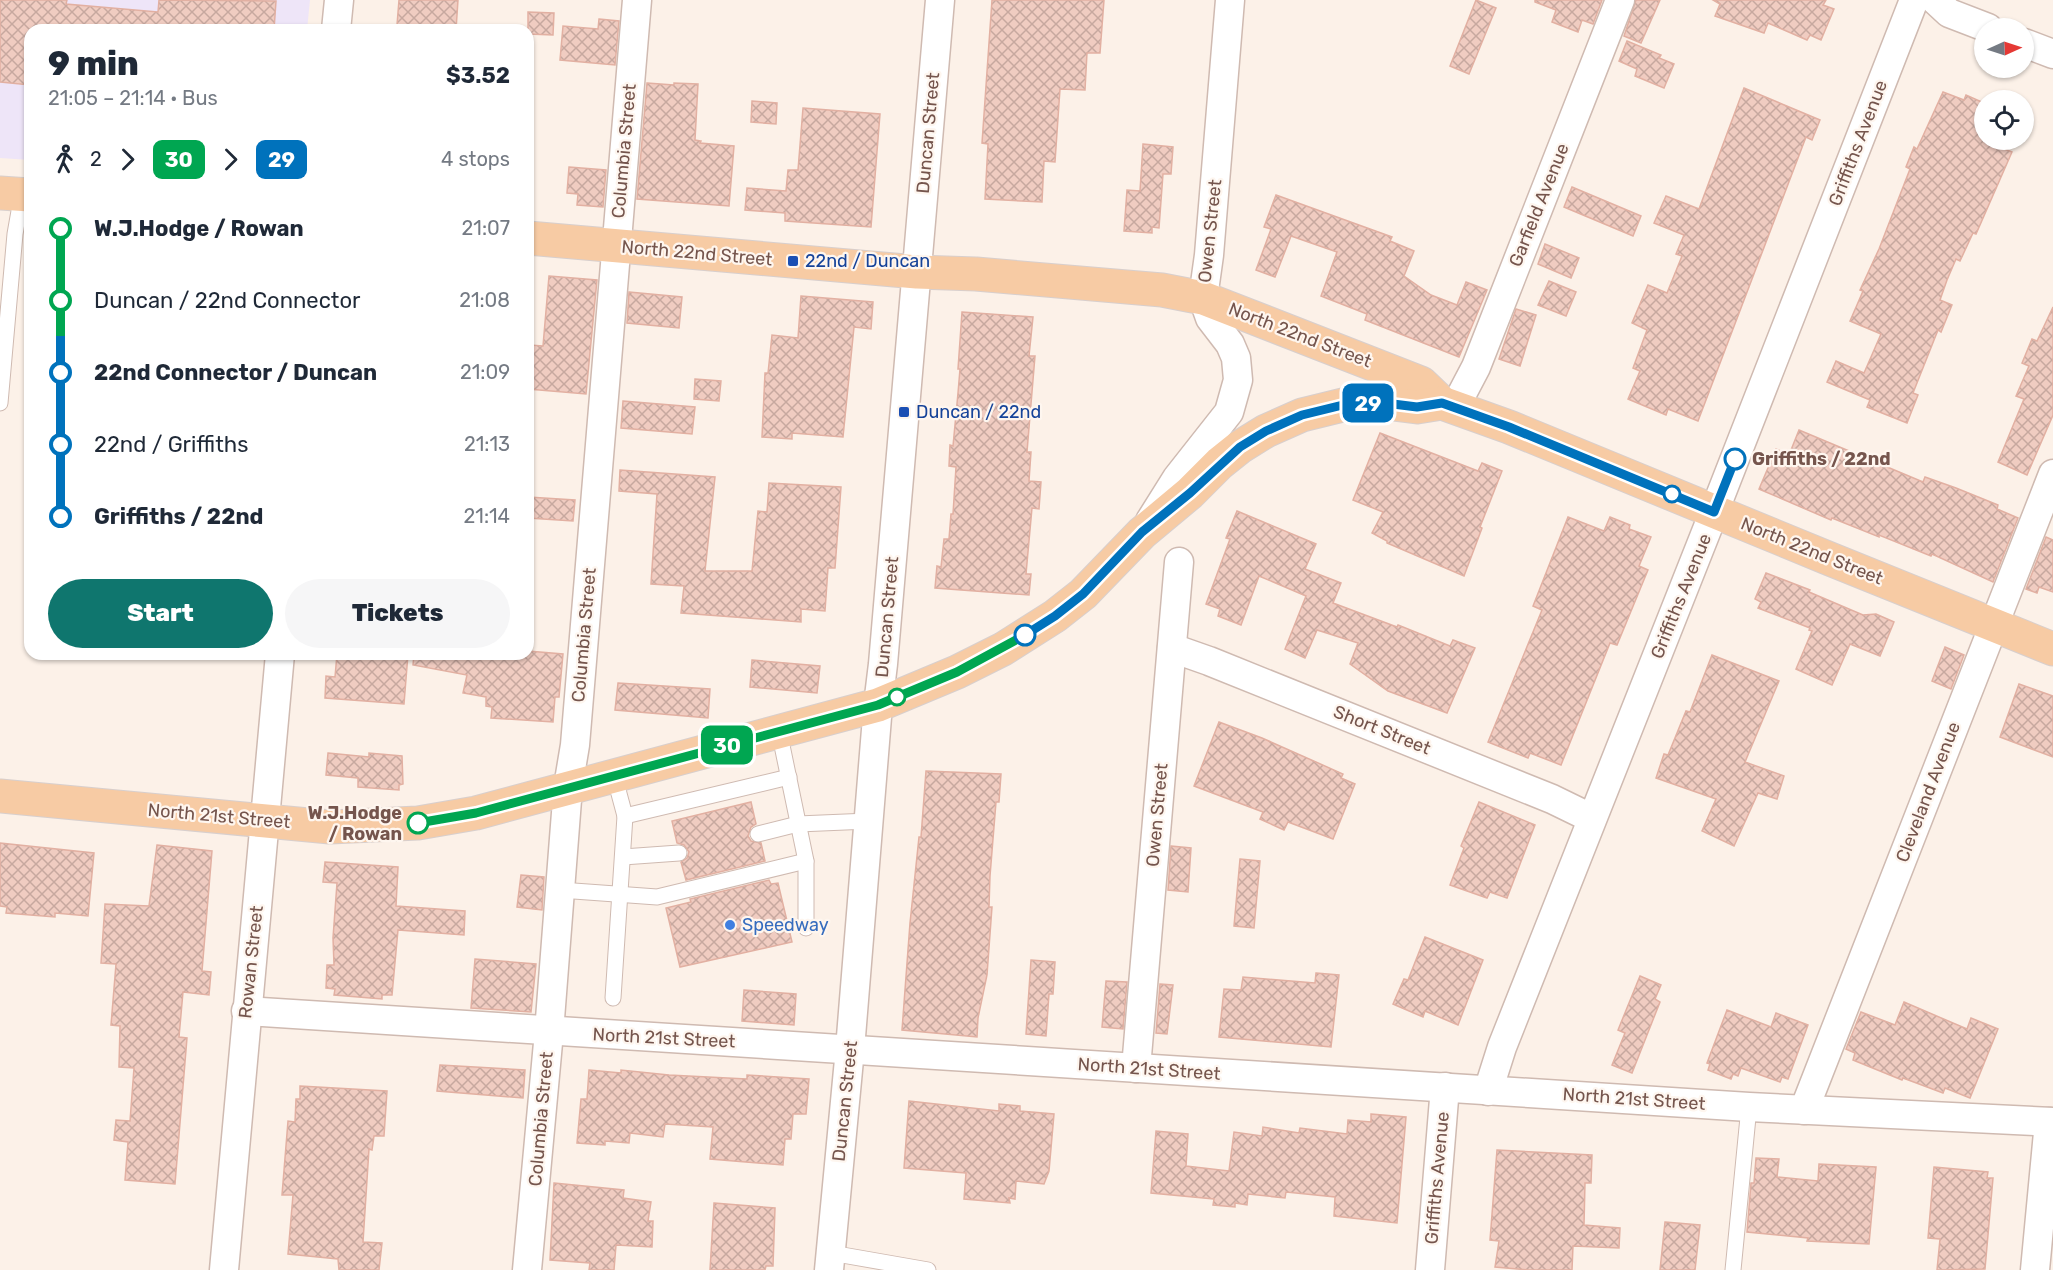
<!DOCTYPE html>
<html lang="en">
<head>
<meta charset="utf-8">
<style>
	:root { --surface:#fff; --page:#f6f6f7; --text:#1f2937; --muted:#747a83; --accent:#0f766e }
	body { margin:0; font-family:Rubik,sans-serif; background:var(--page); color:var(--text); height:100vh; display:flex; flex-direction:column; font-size:22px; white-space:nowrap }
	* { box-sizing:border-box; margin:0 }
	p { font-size:20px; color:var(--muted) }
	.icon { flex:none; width:33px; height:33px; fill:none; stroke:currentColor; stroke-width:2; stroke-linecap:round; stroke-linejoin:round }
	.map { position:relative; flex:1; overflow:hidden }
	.sheet { position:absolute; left:24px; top:24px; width:510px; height:636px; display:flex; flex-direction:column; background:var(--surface); border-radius:18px; box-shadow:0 2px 4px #0004 }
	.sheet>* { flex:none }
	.badge { padding:0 12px; border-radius:9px; font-size:21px; line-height:39px }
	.needle { width:39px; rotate:87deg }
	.tools { position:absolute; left:1974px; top:18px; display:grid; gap:12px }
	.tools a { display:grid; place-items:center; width:60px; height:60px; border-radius:50%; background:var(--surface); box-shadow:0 2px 4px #0004; font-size:30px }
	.map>.badge { position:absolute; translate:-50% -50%; box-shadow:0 0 0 3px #fff }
	.legs { display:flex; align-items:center; gap:9px; height:66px; padding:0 24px; font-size:20px }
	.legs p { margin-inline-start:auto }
	.headline { display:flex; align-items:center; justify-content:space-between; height:102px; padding:0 24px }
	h1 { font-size:33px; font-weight:800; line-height:45px }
	.cta { display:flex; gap:12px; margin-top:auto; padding:12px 24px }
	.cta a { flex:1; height:69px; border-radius:36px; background:var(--accent); color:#fff; font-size:24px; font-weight:800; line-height:69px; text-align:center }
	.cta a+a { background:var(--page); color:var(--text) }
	ul { padding:0 24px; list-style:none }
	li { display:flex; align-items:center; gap:21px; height:72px; font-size:22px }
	li i { display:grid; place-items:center; width:9px; height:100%; margin:0 8px; background:currentColor }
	li i::after { content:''; width:15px; height:15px; margin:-8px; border:4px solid; border-radius:50%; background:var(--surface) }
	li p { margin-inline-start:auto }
	li:first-child i { background:linear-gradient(#0000 50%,currentColor 0) }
	li:last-child i { background:linear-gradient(currentColor 50%,#0000 0) }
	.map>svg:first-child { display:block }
</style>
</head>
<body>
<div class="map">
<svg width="2053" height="1270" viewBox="0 0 2053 1270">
	<defs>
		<pattern id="building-cross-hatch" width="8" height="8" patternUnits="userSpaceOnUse" patternTransform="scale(1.5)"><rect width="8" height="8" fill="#f0ccc1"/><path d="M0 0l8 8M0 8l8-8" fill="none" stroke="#c7a89f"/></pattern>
	</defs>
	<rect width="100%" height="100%" fill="#fcf1e8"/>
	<polygon fill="#eee5f8" points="0,0 310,0 307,30 30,30 30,160 0,158"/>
	<g fill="url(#building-cross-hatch)" stroke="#e2b0a2" stroke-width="1.5">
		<polygon points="0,0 67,0 66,4 158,12 159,0 276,1 274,30 30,30 30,85 0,82"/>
		<polygon points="399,0 458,0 456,30 434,30 435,28 397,25"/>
		<polygon points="992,0 1104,0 1100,53 1087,53 1085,90 1060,89 1055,162 1044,161 1042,202 985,199 988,144 982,143"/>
		<polygon points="1476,0 1496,8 1469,74 1450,66"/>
		<polygon points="1535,0 1602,0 1593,24 1582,20 1578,32 1552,22 1556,10 1535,2"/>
		<polygon points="1636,0 1660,0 1641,43 1624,36"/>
		<polygon points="1713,0 1826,0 1823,5 1834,9 1821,40 1810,35 1807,40 1768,23 1764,33 1715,16 1720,4"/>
		<polygon points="528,12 554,13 553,35 528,34"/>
		<polygon points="599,19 619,21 615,65 560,60 563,26 598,29"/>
		<polygon points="1627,41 1661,55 1659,58 1674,64 1664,88 1635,76 1637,69 1619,61"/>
		<polygon points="647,83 674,85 674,83 698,84 695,140 701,141 700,143 734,146 729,206 637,199"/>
		<polygon points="1744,88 1820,120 1812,140 1806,137 1698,421 1668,409 1666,415 1628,399 1640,371 1633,368 1647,330 1632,323 1648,285 1667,293 1682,256 1676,254 1684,235 1654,223 1666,196 1699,209"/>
		<polygon points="1943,92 1964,100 1966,95 1984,103 1984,141 2012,152 1976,234 1973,233 1960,261 1956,259 1947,280 1940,300 1952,305 1941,332 1938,330 1913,393 1918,395 1907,423 1867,407 1870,400 1827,382 1836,361 1864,373 1881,334 1850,321 1863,291 1860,290 1879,249 1910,169 1906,167 1914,147 1917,149"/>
		<polygon points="752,101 777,103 776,124 751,122"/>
		<polygon points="803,108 880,114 871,227 785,221 785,213 745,210 747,188 786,191 788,170 798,170"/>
		<polygon points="1143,144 1173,147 1171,174 1163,174 1159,228 1152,227 1152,233 1124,231 1127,190 1140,191"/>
		<polygon points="569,167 606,170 603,207 577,205 578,194 567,193"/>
		<polygon points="1572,187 1641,216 1633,236 1564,207"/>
		<polygon points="1276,195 1392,237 1390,241 1414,251 1404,276 1431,295 1457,305 1466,282 1487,290 1459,357 1365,320 1367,314 1321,296 1337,252 1291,236 1275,277 1256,270 1271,229 1264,227"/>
		<polygon points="1545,244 1579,258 1571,278 1538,264"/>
		<polygon points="549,276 597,280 586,394 528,389 530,345 543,346"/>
		<polygon points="1549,281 1576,292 1566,316 1538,305"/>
		<polygon points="629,292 682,297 679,328 627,323"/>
		<polygon points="801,296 873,302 871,329 854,327 843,437 792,433 792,439 762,437 765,373 768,373 772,335 798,338"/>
		<polygon points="2053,307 2053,415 2027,475 1998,462 2024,399 2016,396 2029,366 2022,363 2032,339 2037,341"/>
		<polygon points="1516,309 1536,315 1520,366 1499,359"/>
		<polygon points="962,312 1033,317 1029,356 1035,356 1027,452 1031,452 1029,481 1041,482 1039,509 1032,508 1026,574 1031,574 1029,595 935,588 937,566 941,567 944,539 949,539 951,514 953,514 956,467 949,466 950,445 953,446 958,393 960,369 958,369"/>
		<polygon points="695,379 721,381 719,401 694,399"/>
		<polygon points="623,401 695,407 692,434 621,428"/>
		<polygon points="1799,430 1923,482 1925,477 1956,488 1998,505 1997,509 2018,518 1993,582 1932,554 1931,556 1879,535 1879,537 1832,518 1831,520 1759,489 1776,449 1789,455"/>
		<polygon points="1380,433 1478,471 1482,463 1502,471 1480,527 1482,528 1464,576 1387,543 1387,541 1372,533 1383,512 1353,500"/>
		<polygon points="620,470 715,477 705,571 752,571 758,511 767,512 769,483 841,487 835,568 828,568 825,611 801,609 801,622 681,613 684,586 651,584 657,494 619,491"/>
		<polygon points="528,497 575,500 573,521 528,518"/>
		<polygon points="1237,511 1316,544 1305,569 1341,583 1333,603 1397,627 1398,625 1450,646 1453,640 1475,648 1447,713 1388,691 1350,664 1358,643 1317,630 1305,658 1285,649 1306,596 1259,576 1241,625 1218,616 1220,609 1206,604 1230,539 1226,538"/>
		<polygon points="1568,517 1604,531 1610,517 1630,525 1629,529 1651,537 1639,566 1648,570 1617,645 1610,643 1561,765 1530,753 1528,758 1488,742 1542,610 1533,606"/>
		<polygon points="2046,537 2053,540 2053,592 2039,587 2037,593 2026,589"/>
		<polygon points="1766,573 1810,590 1809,592 1863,615 1876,614 1894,622 1880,656 1850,644 1832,685 1796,669 1812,631 1809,630 1810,628 1758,608 1761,602 1755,599"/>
		<polygon points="1945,647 1964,655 1951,689 1932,681"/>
		<polygon points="528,651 563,654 559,697 555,697 553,722 491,718 492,707 486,706 486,697 463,693 467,675 413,665 414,654 528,654"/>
		<polygon points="337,654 408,654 404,704 325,698 326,676 335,677"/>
		<polygon points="1712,655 1779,681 1745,762 1784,776 1777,799 1758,793 1734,846 1702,831 1716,799 1656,778 1664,754 1668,755 1686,711 1690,712"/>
		<polygon points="752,660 820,666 817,693 750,687"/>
		<polygon points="618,683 710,689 708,718 615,710"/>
		<polygon points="2019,684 2053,696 2053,757 2000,737"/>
		<polygon points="1219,722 1262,738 1343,774 1341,778 1355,784 1333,839 1288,822 1284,830 1260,819 1263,812 1194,786"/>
		<polygon points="328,753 369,757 369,753 402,756 403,784 399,785 399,790 358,787 358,778 326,775"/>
		<polygon points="926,771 1001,774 999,802 996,802 990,876 989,907 992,907 987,975 978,1018 977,1037 902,1030 910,923 919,837 921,837"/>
		<polygon points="751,802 756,824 751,827 748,836 751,841 761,843 765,861 686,880 681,862 687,858 689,852 684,845 677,843 672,821"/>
		<polygon points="1479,802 1535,825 1507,898 1490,892 1487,898 1450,885 1464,848 1461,846"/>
		<polygon points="0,843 94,853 88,916 55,913 55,917 6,913 7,907 0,906"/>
		<polygon points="157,845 212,851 202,971 211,972 209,995 183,992 179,1037 187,1038 175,1184 125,1180 128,1142 114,1140 116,1120 130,1121 134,1068 119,1067 120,1026 111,1025 116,964 101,963 105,904 149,906"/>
		<polygon points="1171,846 1191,848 1188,892 1168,890"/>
		<polygon points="1240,859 1260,861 1254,928 1234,926"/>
		<polygon points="325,862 398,867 396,906 465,911 464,935 398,930 392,995 382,995 382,999 334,995 335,989 326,988 327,965 334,965 333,938 337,883 323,882"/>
		<polygon points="521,875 544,877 542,910 517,907"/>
		<polygon points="769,880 771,884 778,883 792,942 680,967 666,908 691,902 690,899"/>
		<polygon points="1425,937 1483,960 1458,1025 1425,1011 1423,1017 1393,1004 1404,979 1408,980"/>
		<polygon points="475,959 536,964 531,1012 471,1008"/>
		<polygon points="1031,960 1055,962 1053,994 1049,994 1046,1036 1026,1034"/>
		<polygon points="1316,973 1339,975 1331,1047 1219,1037 1224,989 1241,990 1243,977 1315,983"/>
		<polygon points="1640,976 1661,985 1655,999 1660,1002 1632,1073 1612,1065 1625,1033 1618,1030"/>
		<polygon points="1106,981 1127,982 1123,1029 1102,1027"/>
		<polygon points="1160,984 1173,985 1167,1034 1156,1033"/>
		<polygon points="744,990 796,994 794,1025 742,1021"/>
		<polygon points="1904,1002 1967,1029 1971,1018 1998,1029 1970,1098 1945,1088 1943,1093 1903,1078 1902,1080 1853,1060 1855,1053 1846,1049 1861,1012 1895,1025"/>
		<polygon points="1727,1010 1771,1027 1776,1013 1808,1025 1788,1079 1782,1077 1780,1082 1741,1068 1738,1076 1733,1074 1731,1079 1708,1070 1710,1064 1707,1063"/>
		<polygon points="440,1065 525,1070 523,1098 437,1091"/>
		<polygon points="589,1070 621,1073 621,1070 669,1075 747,1079 747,1075 809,1079 806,1114 793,1114 791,1139 785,1139 783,1165 710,1159 713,1127 665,1124 663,1137 630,1133 629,1143 605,1141 605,1145 577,1143 581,1099 587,1099"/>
		<polygon points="300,1086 387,1091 384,1136 374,1136 372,1150 369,1149 363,1242 382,1243 379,1270 339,1270 338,1259 288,1254 293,1195 282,1195 288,1121 295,1122 296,1099 300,1099"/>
		<polygon points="909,1101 999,1111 999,1104 1020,1106 1020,1111 1054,1114 1049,1171 1044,1184 1016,1181 1015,1199 1009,1198 1010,1203 964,1199 966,1173 904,1168"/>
		<polygon points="1371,1114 1406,1117 1397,1223 1334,1216 1335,1197 1286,1192 1285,1198 1248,1194 1247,1205 1235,1203 1235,1207 1213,1205 1214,1199 1151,1193 1156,1131 1188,1134 1186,1166 1229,1171 1234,1132 1262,1136 1263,1127 1299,1133 1300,1128 1347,1134 1348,1120 1371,1122"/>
		<polygon points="1497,1150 1592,1155 1591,1183 1585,1183 1584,1225 1620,1228 1619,1248 1573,1246 1572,1270 1529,1270 1495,1267 1499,1241 1490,1240"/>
		<polygon points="1756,1158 1779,1159 1777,1177 1818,1181 1819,1164 1876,1167 1869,1244 1807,1241 1808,1238 1747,1232 1751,1183 1754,1183"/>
		<polygon points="1934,1167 1988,1172 1987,1178 1993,1178 1985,1269 1937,1270 1940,1239 1928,1238"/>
		<polygon points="554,1183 624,1190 623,1198 651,1202 648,1221 653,1221 652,1247 616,1245 614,1270 589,1270 590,1263 550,1260"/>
		<polygon points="714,1203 775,1208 773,1266 766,1266 765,1270 710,1270"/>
		<polygon points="1665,1222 1700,1225 1695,1270 1660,1270"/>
	</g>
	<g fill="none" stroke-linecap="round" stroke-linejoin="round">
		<g stroke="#cfbab1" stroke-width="17">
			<g id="lane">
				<polyline points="0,403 15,234 22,194"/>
				<polyline points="625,816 789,777"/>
				<polyline points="758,834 798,824 869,821"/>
				<polyline points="623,857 679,853"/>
				<polyline points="560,890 657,897 806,861 779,731"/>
				<polyline points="806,928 806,861"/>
				<polyline points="613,998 625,816 614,775"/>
				<polyline points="831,1253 928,1270"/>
				<polyline points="1733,1270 1749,1107"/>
			</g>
		</g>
		<g stroke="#cfbab1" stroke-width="31">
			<g id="street">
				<polyline points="1935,0 1949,13 1988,28"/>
				<polyline points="336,30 339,0"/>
				<polyline points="2024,43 2053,54"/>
				<polyline points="1455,407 1476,367 1620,0"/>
				<polyline points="1150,521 1177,478 1229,412 1238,380 1236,358 1230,344 1210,318 1203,298 1209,255 1230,0"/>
				<polyline points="1172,648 1209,661 1552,799 1591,818"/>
				<polyline points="246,1011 1749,1107 2053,1122"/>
				<polyline points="1136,1068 1179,562"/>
				<polyline points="1488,1091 1502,1047 1714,512 1914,0"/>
				<polyline points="1804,1110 2053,474"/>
				<polyline points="224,1270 280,654"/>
				<polyline points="527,1270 549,1032 568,787 575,745 637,0"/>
				<polyline points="829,1270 850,1049 878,705 883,664 940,0"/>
				<polyline points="1430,1270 1445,1087"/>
				<polyline points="2035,1270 2049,1122"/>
			</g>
		</g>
		<g stroke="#d8cfcd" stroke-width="35">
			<g id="primary">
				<polyline points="0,193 30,195"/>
				<polyline points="528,238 917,272 976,274 1162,290 1203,298 1421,383 1442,403 1509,427 1830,559 2053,649"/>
				<polyline points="0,796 330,827 418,823 476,813 878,705 957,672 1003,649 1055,616 1083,594 1142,533 1190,493 1220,463 1240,447 1266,431 1302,415 1351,403 1385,403 1417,407 1442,403"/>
			</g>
		</g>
		<use href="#lane" stroke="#fff" stroke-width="15"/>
		<use href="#street" stroke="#fff" stroke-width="28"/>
		<use href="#primary" stroke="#f7cba4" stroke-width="33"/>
	</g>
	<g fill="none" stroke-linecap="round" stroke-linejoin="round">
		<g stroke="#fff" stroke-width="14">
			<polyline id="line-1" points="418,823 476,813 878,705 957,672 1025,635"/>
		</g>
		<g stroke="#fff" stroke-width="14">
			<polyline id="line-2" points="1025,635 1055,616 1083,594 1142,532 1190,493 1240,447 1266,431 1302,415 1351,403 1385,403 1417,407 1442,403 1509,427 1714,512 1735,459"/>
		</g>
		<use href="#line-1" stroke="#00a651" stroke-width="9"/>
		<use href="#line-2" stroke="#0072bc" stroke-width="9"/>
	</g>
	<g fill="#1a4fb4" stroke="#fef6ef" stroke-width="2">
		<rect x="787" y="255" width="12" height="12" rx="3"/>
		<rect x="898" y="406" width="12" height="12" rx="3"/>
	</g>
	<g fill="#fff" stroke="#0072bc" stroke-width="3">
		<circle cx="1735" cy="459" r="10"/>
		<circle cx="1672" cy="494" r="8"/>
		<circle cx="1025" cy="635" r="10"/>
	</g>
	<g fill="#fff" stroke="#00a651" stroke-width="3">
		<circle cx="897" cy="697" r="8"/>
		<circle cx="418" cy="823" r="10"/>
	</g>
	<circle fill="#3f7fe0" stroke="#fef6ef" stroke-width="2" cx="730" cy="925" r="6"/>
	<g text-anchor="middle" stroke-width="4.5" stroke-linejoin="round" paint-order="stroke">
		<g font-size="18" fill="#75554d" stroke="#fef6ef">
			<text transform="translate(928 133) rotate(-85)" y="6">Duncan Street</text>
			<text transform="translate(1858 143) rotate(-69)" y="6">Griffiths Avenue</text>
			<text transform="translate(624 151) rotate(-85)" y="6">Columbia Street</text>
			<text transform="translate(1539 205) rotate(-68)" y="6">Garfield Avenue</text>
			<text transform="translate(1210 231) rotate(-84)" y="6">Owen Street</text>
			<text transform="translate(697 253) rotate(5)" y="6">North 22nd Street</text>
			<text transform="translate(1300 335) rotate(21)" y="6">North 22nd Street</text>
			<text transform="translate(1812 551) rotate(22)" y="6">North 22nd Street</text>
			<text transform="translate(1681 596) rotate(-68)" y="6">Griffiths Avenue</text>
			<text transform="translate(887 617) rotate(-85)" y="6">Duncan Street</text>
			<text transform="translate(584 635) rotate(-85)" y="6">Columbia Street</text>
			<text transform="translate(1382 730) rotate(22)" y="6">Short Street</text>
			<text transform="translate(1928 792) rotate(-69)" y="6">Cleveland Avenue</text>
			<text transform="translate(1157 815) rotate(-85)" y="6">Owen Street</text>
			<text transform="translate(219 816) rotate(5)" y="6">North 21st Street</text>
			<text transform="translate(251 962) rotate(-84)" y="6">Rowan Street</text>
			<text transform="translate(664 1038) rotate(3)" y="6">North 21st Street</text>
			<text transform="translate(1149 1069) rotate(4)" y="6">North 21st Street</text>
			<text transform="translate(1634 1099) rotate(4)" y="6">North 21st Street</text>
			<text transform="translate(845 1101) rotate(-84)" y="6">Duncan Street</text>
			<text transform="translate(541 1119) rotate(-85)" y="6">Columbia Street</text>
			<text transform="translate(1437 1178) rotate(-85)" y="6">Griffiths Avenue</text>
		</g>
		<g font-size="18" fill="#164399" stroke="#fef6ef" text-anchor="start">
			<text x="805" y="267">22nd / Duncan</text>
			<text x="916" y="418">Duncan / 22nd</text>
		</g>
		<g font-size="18" font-weight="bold" fill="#75554d" stroke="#fef6ef" text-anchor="start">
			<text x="1752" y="465">Griffiths / 22nd</text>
			<text x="402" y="819" text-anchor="end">W.J.Hodge<tspan x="402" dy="21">/ Rowan</tspan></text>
		</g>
		<g font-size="18" fill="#366cbe" stroke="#fef6ef" text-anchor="start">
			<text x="742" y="931">Speedway</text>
		</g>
	</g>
</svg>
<div class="tools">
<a><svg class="needle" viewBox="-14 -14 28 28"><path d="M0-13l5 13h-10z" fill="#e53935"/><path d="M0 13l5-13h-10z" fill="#747a83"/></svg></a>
<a><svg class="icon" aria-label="locate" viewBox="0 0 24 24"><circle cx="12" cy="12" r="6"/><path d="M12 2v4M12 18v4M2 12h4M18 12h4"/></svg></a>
</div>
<b class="badge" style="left:727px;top:745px;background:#00a651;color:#fff">30</b>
<b class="badge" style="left:1368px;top:403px;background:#0072bc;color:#fff">29</b>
<section class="sheet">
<div class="headline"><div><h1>9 min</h1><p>21:05 – 21:14 · Bus</p></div><b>$3.52</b></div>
<div class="legs"><svg class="icon" aria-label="walk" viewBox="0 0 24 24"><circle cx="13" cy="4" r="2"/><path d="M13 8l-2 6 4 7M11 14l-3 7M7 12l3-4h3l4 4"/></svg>2<svg class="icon" aria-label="forward" viewBox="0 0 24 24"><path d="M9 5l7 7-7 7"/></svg><b class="badge" style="background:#00a651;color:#fff">30</b><svg class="icon" aria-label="forward" viewBox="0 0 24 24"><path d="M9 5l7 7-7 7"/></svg><b class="badge" style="background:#0072bc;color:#fff">29</b><p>4 stops</p></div>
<ul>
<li><i style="color:#00a651"></i><b>W.J.Hodge / Rowan</b><p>21:07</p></li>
<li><i style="color:#00a651"></i><span>Duncan / 22nd Connector</span><p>21:08</p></li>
<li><i style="color:#0072bc"></i><b>22nd Connector / Duncan</b><p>21:09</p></li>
<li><i style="color:#0072bc"></i><span>22nd / Griffiths</span><p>21:13</p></li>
<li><i style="color:#0072bc"></i><b>Griffiths / 22nd</b><p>21:14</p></li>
</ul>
<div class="cta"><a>Start</a><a>Tickets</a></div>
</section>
</div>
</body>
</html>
